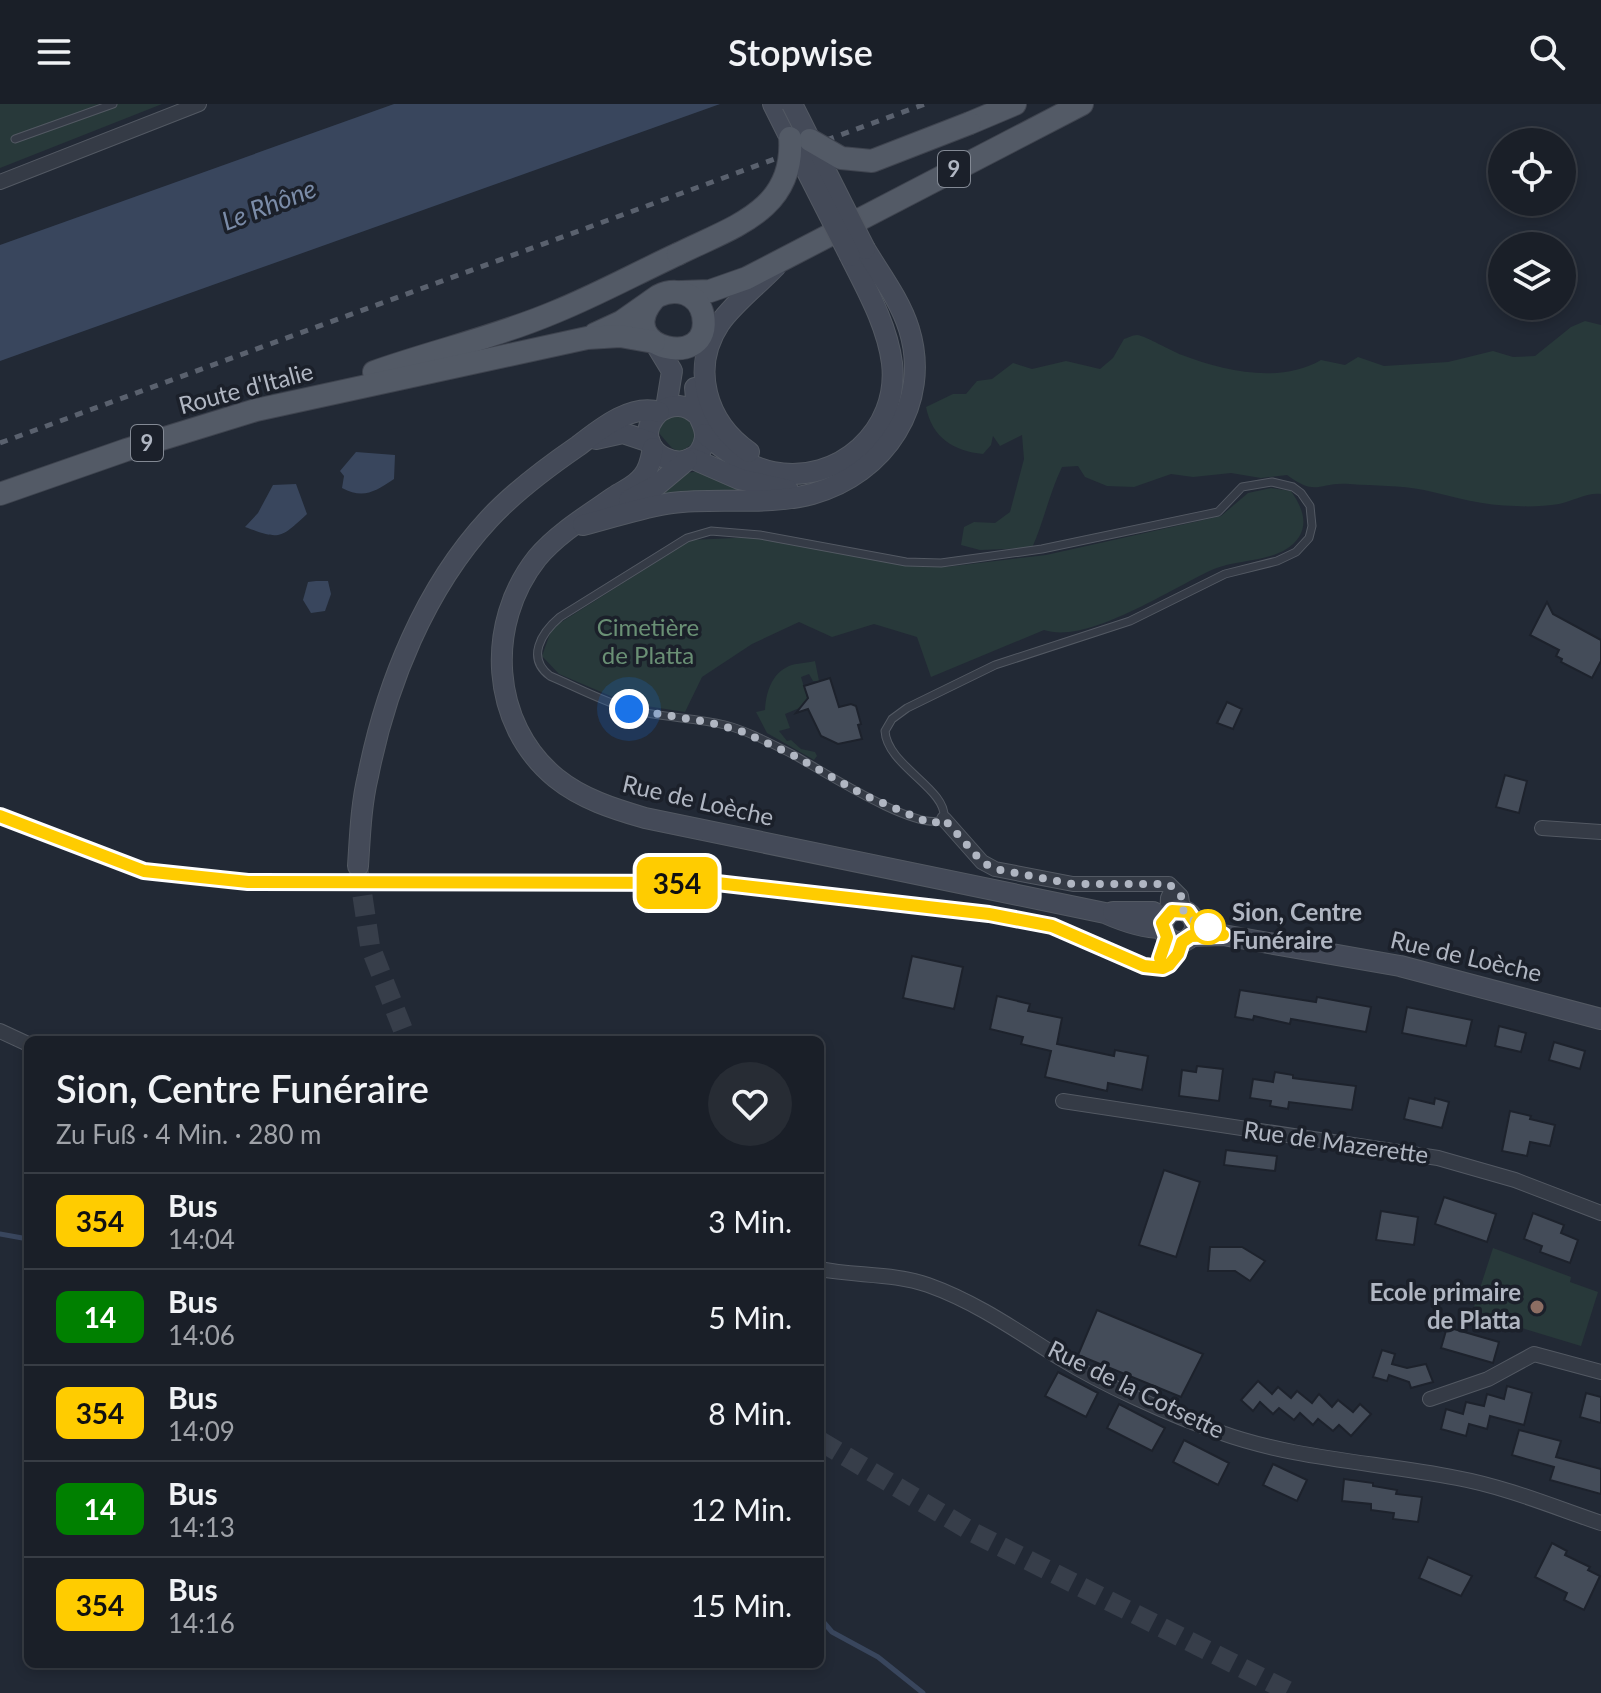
<!DOCTYPE html>
<html lang="de">
<head>
<meta charset="utf-8">
<style>
	:root { --surface:#1a1f28; --page:#272c34; --text:#f1f3f6; --muted:#9fa2a8; --line:#383d45 }
	body { margin:0; font-family:Lato,sans-serif; background:var(--page); color:var(--text); height:100vh; display:flex; flex-direction:column; font-size:30px; white-space:nowrap }
	* { box-sizing:border-box; margin:0 }
	p { font-size:26px; color:var(--muted) }
	.icon { flex:none; width:44px; height:44px; fill:none; stroke:currentColor; stroke-width:2; stroke-linecap:round; stroke-linejoin:round }
	.map { position:relative; flex:1; overflow:hidden }
	.side { position:absolute; left:24px; top:932px; width:800px; height:632px; display:flex; flex-direction:column; background:var(--surface); border-radius:12px; box-shadow:0 4px 12px #0003,0 0 0 2px var(--line) }
	.side>* { flex:none }
	.badge { padding:0 16px; border-radius:12px; font-size:28px; line-height:52px }
	.buttons { position:absolute; left:1488px; top:24px; display:grid; gap:16px }
	.buttons a { display:grid; place-items:center; width:88px; height:88px; border-radius:50%; background:var(--surface); box-shadow:0 4px 12px #0003,0 0 0 2px var(--line); font-size:40px }
	.you { position:absolute; width:40px; height:40px; margin:-20px; border:6px solid #fff; border-radius:50%; background:#1a73e8; box-shadow:0 0 0 12px #1a73e833 }
	.map>.badge { position:absolute; translate:-50% -50%; box-shadow:0 0 0 4px #fff }
	.round { display:grid; place-items:center; flex:none; width:84px; height:84px; border-radius:42px; background:var(--page) }
	.summary { display:flex; align-items:center; justify-content:space-between; height:136px; padding:0 32px }
	h1 { font-size:38px; font-weight:600; line-height:60px }
	ul { padding:0; list-style:none }
	li { display:flex; align-items:center; gap:24px; height:96px; padding:0 32px; border-top:2px solid var(--line) }
	li div { flex:1 }
	li b { display:block; font-size:30px }
	li em { font-style:normal }
	li .badge { min-width:88px; font-weight:700; text-align:center }
	header { display:flex; justify-content:space-between; align-items:center; height:104px; padding:0 32px; background:var(--surface); font-size:36px; font-weight:600 }
	.map>svg:first-child { display:block }
</style>
</head>
<body>
<header><svg class="icon" aria-label="menu" viewBox="0 0 24 24"><path d="M4 6h16M4 12h16M4 18h16"/></svg>Stopwise<svg class="icon" aria-label="search" viewBox="0 0 24 24"><circle cx="10" cy="10" r="6"/><path d="M15 15l6 6"/></svg></header>
<div class="map">
<svg width="1601" height="1589" viewBox="0 0 1601 1589">
	<rect width="100%" height="100%" fill="#222935"/>
	<g fill="#28393a">
		<polygon points="0,0 162,0 0,64"/>
		<path d="M1585 217 1601 221V390C1588 388 1573 397 1559 400 1546 402 1530 403 1516 402 1483 402 1456 393 1424 386 1400 381 1375 382 1350 380 1318 377 1318 394 1287 371L1261 374 1231 369 1193 373 1171 370 1134 383 1107 382 1085 373 1078 362 1062 363C1049 390 1044 417 1032 444L980 446 961 441 964 423 974 418 995 419 1010 408 1024 355 1022 331 1000 342 993 332 991 341 983 350C954 347 932 334 926 303L953 290H966L977 277 992 275 1013 259 1032 265 1066 257 1100 265 1113 254 1124 235C1128 234 1132 231 1137 231 1146 232 1171 247 1182 251 1224 267 1280 280 1321 256L1345 261 1358 253 1384 262 1448 258 1493 247 1513 253 1535 252 1571 223Z"/>
		<path d="M680 312C692 316 698 328 694 339L680 348 672 344 658 328C662 317 668 312 680 312Z"/>
		<polygon points="693,368 701,368 748,387 660,393 658,389 687,369"/>
		<path d="M1271 384 1291 387C1300 400 1309 417 1299 433 1282 459 1240 454 1214 465 1173 483 1088 541 1044 526L931 573 917 533 874 520 832 533 799 518 752 540 702 573 685 608 627 599 559 570 542 552 552 524 691 436 756 433 902 461 946 463 1046 451 1221 412 1248 389Z"/>
		<path d="M815 557 819 577H813L809 570 801 573 809 600 785 610 790 624 779 627 787 637 791 636 801 645 815 648 817 652 814 656 767 629 756 608 765 606C766 589 771 570 789 562 796 559 807 559 815 557Z"/>
		<polygon points="1493,1144 1571,1173 1570,1178 1598,1188 1581,1242 1472,1209"/>
	</g>
	<g fill="#39465d">
		<polygon points="394,0 720,0 0,257 0,141"/>
		<path d="M356 348 395 351 394 375C375 388 363 395 342 384L344 372 340 367Z"/>
		<path d="M296 380 307 410C280 435 280 436 245 423L258 409 273 381Z"/>
		<polygon points="316,477 328,477 331,490 325,507 311,509 303,496 308,478"/>
	</g>
	<g fill="none" stroke-linecap="round" stroke-linejoin="round">
		<g stroke="#39465d" stroke-width="5">
			<polyline points="0,1130 28,1135"/>
			<polyline points="820,1514 832,1528 878,1553 923,1589"/>
		</g>
	</g>
	<g fill="#444c59" stroke="#1d222c" stroke-width="2">
		<polygon points="1547,498 1553,510 1601,536 1601,557 1592,574 1561,558 1562,555 1556,552 1559,546 1530,531"/>
		<polygon points="830,574 839,603 851,600 856,602 861,620 858,621 862,635 838,640 821,632 808,605 796,609 808,594 804,582"/>
		<polygon points="1227,598 1242,605 1233,625 1217,619"/>
		<polygon points="1505,671 1527,677 1519,709 1496,703"/>
		<polygon points="912,852 963,863 954,905 903,894"/>
		<polygon points="1240,886 1316,898 1317,893 1371,903 1366,928 1291,915 1290,920 1254,912 1253,916 1235,913"/>
		<polygon points="997,892 1030,900 1028,907 1062,914 1057,940 1114,952 1115,946 1148,952 1142,986 1108,979 1107,987 1045,973 1051,947 1021,940 1023,933 990,925"/>
		<polygon points="1407,903 1472,916 1466,942 1402,929"/>
		<polygon points="1499,922 1526,929 1521,948 1495,942"/>
		<polygon points="1554,938 1585,947 1580,965 1549,956"/>
		<polygon points="1197,962 1223,965 1219,997 1179,992 1182,966 1196,968"/>
		<polygon points="1275,968 1293,971 1293,974 1356,982 1352,1006 1289,998 1288,1005 1270,1002 1271,997 1250,994 1253,975 1273,978"/>
		<polygon points="1409,994 1434,1000 1435,994 1449,998 1442,1024 1404,1015"/>
		<polygon points="1510,1007 1531,1012 1530,1015 1555,1021 1550,1042 1530,1038 1527,1052 1502,1047"/>
		<polygon points="1226,1046 1277,1052 1275,1067 1224,1061"/>
		<polygon points="1164,1066 1200,1078 1176,1153 1139,1141"/>
		<polygon points="1444,1093 1496,1110 1487,1138 1435,1120"/>
		<polygon points="1381,1107 1418,1113 1414,1141 1376,1136"/>
		<polygon points="1533,1109 1564,1121 1561,1129 1578,1136 1570,1159 1540,1148 1542,1142 1524,1135"/>
		<polygon points="1210,1143 1242,1143 1265,1157 1250,1177 1235,1167 1208,1167"/>
		<polygon points="1097,1206 1203,1250 1181,1293 1078,1251"/>
		<polygon points="1447,1223 1499,1238 1493,1259 1441,1244"/>
		<polygon points="1382,1246 1395,1250 1392,1260 1407,1264 1426,1260 1433,1278 1411,1284 1409,1278 1389,1271 1387,1277 1373,1273"/>
		<polygon points="1058,1268 1098,1289 1086,1313 1045,1292"/>
		<polygon points="1258,1277 1272,1290 1278,1283 1291,1294 1297,1287 1312,1299 1319,1290 1332,1303 1338,1296 1353,1308 1360,1300 1371,1310 1351,1332 1339,1321 1333,1327 1318,1315 1313,1321 1300,1309 1294,1316 1279,1304 1273,1310 1260,1298 1253,1307 1241,1296"/>
		<polygon points="1507,1282 1532,1289 1524,1321 1490,1312 1487,1325 1469,1320 1466,1332 1441,1325 1446,1305 1463,1310 1466,1298 1484,1302 1487,1290 1504,1295"/>
		<polygon points="1586,1289 1601,1293 1601,1319 1580,1313"/>
		<polygon points="1119,1300 1165,1324 1152,1347 1107,1324"/>
		<polygon points="1519,1326 1561,1337 1556,1353 1601,1365 1601,1390 1550,1376 1554,1363 1512,1351"/>
		<polygon points="1184,1336 1229,1359 1218,1381 1173,1358"/>
		<polygon points="1273,1360 1307,1376 1297,1397 1263,1381"/>
		<polygon points="1344,1375 1373,1379 1373,1382 1397,1386 1396,1390 1422,1393 1418,1418 1393,1415 1394,1409 1371,1406 1371,1400 1342,1397"/>
		<polygon points="1552,1439 1567,1447 1565,1451 1590,1463 1588,1466 1600,1472 1584,1506 1564,1496 1567,1489 1535,1473"/>
		<polygon points="1428,1453 1472,1472 1461,1492 1419,1474"/>
	</g>
	<g fill="none" stroke-linecap="round" stroke-linejoin="round">
		<g stroke="#373e4a" stroke-width="20" stroke-dasharray="20 10" stroke-linecap="butt">
			<polyline points="358,762 370,842 407,936"/>
			<polyline points="820,1337 974,1429 1292,1589"/>
		</g>
		<g stroke="#535963" stroke-width="9">
			<g id="lane">
				<polyline points="15,35 113,0"/>
				<path d="M1272 378 1293 383 1301 389 1310 402 1312 422 1309 434 1296 448 1277 457 1225 470 1130 517 995 561 907 604 892 615 885 627C887 662 948 685 944 715 920 731 818 664 792 650 770 639 748 627 725 621 693 613 660 614 629 605 602 597 576 583 550 572 526 554 541 529 560 513L687 434 711 427 760 431 906 458 941 459 1042 445 1218 408 1242 383Z"/>
			</g>
		</g>
		<g stroke="#535963" stroke-width="16">
			<g id="street">
				<polyline points="0,78 199,0"/>
				<polyline points="0,712 144,767 248,778 717,779 989,810 1052,822 1144,862 1163,864 1169,861 1178,850 1182,838"/>
				<polyline points="944,715 982,758 995,765 1073,780 1169,780 1181,792 1183,806"/>
				<polyline points="1542,724 1601,728"/>
				<polyline points="1167,810 1168,794 1172,785"/>
				<polyline points="1156,863 1167,833"/>
				<polyline points="0,927 28,940"/>
				<polyline points="1063,997 1438,1054 1515,1076 1601,1109"/>
				<path d="M820 1165C855 1172 894 1169 928 1181 976 1198 1017 1227 1060 1254 1104 1281 1170 1311 1219 1328 1296 1356 1377 1358 1457 1374 1506 1383 1554 1403 1601 1419"/>
				<polyline points="1430,1295 1488,1275 1534,1250 1601,1268"/>
			</g>
		</g>
		<g stroke="#535963" stroke-width="22">
			<g id="secondary">
				<polyline points="773,0 790,34"/>
				<polyline points="655,239 672,267 666,304"/>
				<path d="M695 284C696 292 696 302 698 310 701 318 706 324 705 334 697 382 620 347 659 308 673 299 686 300 698 311"/>
				<path d="M705 330C725 347 747 363 773 368 838 381 900 327 892 259 887 221 867 186 850 152"/>
				<polyline points="596,335 623,329 650,338"/>
				<path d="M653 344C651 354 650 364 643 372 635 383 624 386 614 393 588 411 557 430 537 454 485 520 490 620 556 674 582 695 614 705 645 714L1105 809C1123 817 1142 824 1162 824"/>
				<path d="M749 348C706 318 690 264 720 219 735 198 758 181 776 162"/>
				<polyline points="691,354 739,375 788,386"/>
				<polyline points="629,396 656,382 687,356"/>
				<path d="M583 421C612 414 642 403 672 399 718 393 767 402 812 390 885 370 932 299 909 225 900 196 880 170 865 145"/>
				<path d="M358 762C360 732 361 701 368 672 386 581 425 484 489 415 515 387 546 364 578 342 599 326 631 299 659 308"/>
				<circle cx="1179" cy="822" r="16"/>
				<polyline points="1113,808 1153,808 1164,814"/>
				<polyline points="1191,832 1223,831 1400,862 1601,915"/>
			</g>
		</g>
		<g stroke="#3f444f" stroke-width="24">
			<g id="primary">
				<polyline points="970,19 1015,0"/>
				<polyline points="681,188 710,187 747,174 1082,0"/>
				<path d="M595 230 621 218 658 192C676 183 698 189 703 211 714 268 611 245 654 195"/>
				<path d="M374 268C433 247 496 233 555 208 597 191 637 169 678 150"/>
				<polyline points="0,390 126,346 256,306 587,234 620,232 654,238"/>
			</g>
		</g>
		<use href="#lane" stroke="#353b46" stroke-width="7"/>
		<use href="#street" stroke="#353b46" stroke-width="14"/>
		<use href="#secondary" stroke="#444a58" stroke-width="20"/>
		<use href="#primary" stroke="#535a66" stroke-width="22"/>
		<polyline stroke="#5a616e" stroke-width="5" stroke-dasharray="8 8" stroke-linecap="butt" points="0,339 925,0"/>
		<g stroke="#535963" stroke-width="22" stroke-linecap="butt">
			<g id="secondary-bridge">
				<polyline points="792,0 865,145"/>
				<polyline points="790,34 850,152"/>
			</g>
		</g>
		<g stroke="#3f444f" stroke-width="24" stroke-linecap="butt">
			<g id="primary-bridge">
				<polyline points="810,36 841,54 872,57 970,19"/>
				<path d="M678 150C732 123 795 107 790 34"/>
			</g>
		</g>
		<use href="#secondary-bridge" stroke="#444a58" stroke-width="20"/>
		<use href="#primary-bridge" stroke="#535a66" stroke-width="22"/>
	</g>
	<g fill="none" stroke-linecap="round" stroke-linejoin="round">
		<g stroke="#fff" stroke-width="18">
			<polyline id="line" points="0,712 144,767 248,778 717,779 989,810 1052,822 1144,862 1163,864 1169,861 1178,850 1182,838 1191,832 1223,831 1194,817 1188,808 1172,807 1162,819 1167,833 1160,854"/>
		</g>
		<use href="#line" stroke="#fc0" stroke-width="12"/>
		<polyline stroke="#b0b6c2" stroke-width="8" stroke-dasharray="0 14.4" points="629,605 707,618 741,627 791,650 864,691 932,720 944,715 982,758 995,765 1073,780 1169,780 1181,792 1183,806 1194,817 1208,823"/>
	</g>
	<circle fill="#fff" stroke="#fc0" stroke-width="4" cx="1208" cy="823" r="16"/>
	<circle fill="#8d6e63" stroke="#1b202a" stroke-width="3" cx="1537" cy="1203" r="8"/>
	<g text-anchor="middle" stroke-width="7" stroke-linejoin="round" paint-order="stroke">
		<g fill="#1b202a" stroke="#838994" stroke-width="2">
			<rect x="938" y="47" width="32" height="36" rx="6"/>
			<rect x="131" y="321" width="32" height="36" rx="6"/>
		</g>
		<g font-size="22" font-weight="bold" fill="#b0b6c2">
			<text x="954" y="73">9</text>
			<text x="147" y="347">9</text>
		</g>
		<g font-size="24" fill="#b0b6c2" stroke="#1b202a">
			<text transform="translate(246 285) rotate(-15)" y="8">Route d'Italie</text>
			<text transform="translate(698 697) rotate(13)" y="8">Rue de Loèche</text>
			<text transform="translate(1466 853) rotate(13)" y="8">Rue de Loèche</text>
			<text transform="translate(1336 1039) rotate(8)" y="8">Rue de Mazerette</text>
			<text transform="translate(1136 1286) rotate(26)" y="8">Rue de la Cotsette</text>
		</g>
		<g font-size="24" fill="#6a9075" stroke="#1b202a">
			<text x="648" y="532">Cimetière<tspan x="648" dy="28">de Platta</tspan></text>
		</g>
		<g font-size="24" font-weight="bold" fill="#b0b6c2" stroke="#1b202a" text-anchor="start">
			<text x="1232" y="817">Sion, Centre<tspan x="1232" dy="28">Funéraire</tspan></text>
		</g>
		<g font-size="24" font-weight="bold" fill="#b0b6c2" stroke="#1b202a" text-anchor="end">
			<text x="1521" y="1197">Ecole primaire<tspan x="1521" dy="28">de Platta</tspan></text>
		</g>
		<g font-size="26" font-style="italic" fill="#7b8ca8" stroke="#1b202a">
			<text transform="translate(269 101) rotate(-21)" y="9">Le Rhône</text>
		</g>
	</g>
</svg>
<div class="buttons">
<a><svg class="icon" aria-label="locate" viewBox="0 0 24 24"><circle cx="12" cy="12" r="6"/><path d="M12 2v4M12 18v4M2 12h4M18 12h4"/></svg></a>
<a><svg class="icon" aria-label="layers" viewBox="0 0 24 24"><path d="M12 4l9 5-9 5-9-5zM3 14l9 5 9-5"/></svg></a>
</div>
<div class="you" style="left:629px;top:605px"></div>
<b class="badge" style="left:677px;top:779px;background:#fc0;color:#111">354</b>
<section class="side">
<div class="summary"><div><h1>Sion, Centre Funéraire</h1><p>Zu Fuß · 4 Min. · 280 m</p></div><a class="round"><svg class="icon" aria-label="heart" viewBox="0 0 24 24"><path d="M12 20l-8-8c-3-5 5-10 8-4 3-6 11-1 8 4z"/></svg></a></div>
<ul>
<li><span class="badge" style="background:#fc0;color:#111">354</span><div><b>Bus</b><p>14:04</p></div><em>3 Min.</em></li>
<li><span class="badge" style="background:#008000;color:#fff">14</span><div><b>Bus</b><p>14:06</p></div><em>5 Min.</em></li>
<li><span class="badge" style="background:#fc0;color:#111">354</span><div><b>Bus</b><p>14:09</p></div><em>8 Min.</em></li>
<li><span class="badge" style="background:#008000;color:#fff">14</span><div><b>Bus</b><p>14:13</p></div><em>12 Min.</em></li>
<li><span class="badge" style="background:#fc0;color:#111">354</span><div><b>Bus</b><p>14:16</p></div><em>15 Min.</em></li>
</ul>
</section>
</div>
</body>
</html>
